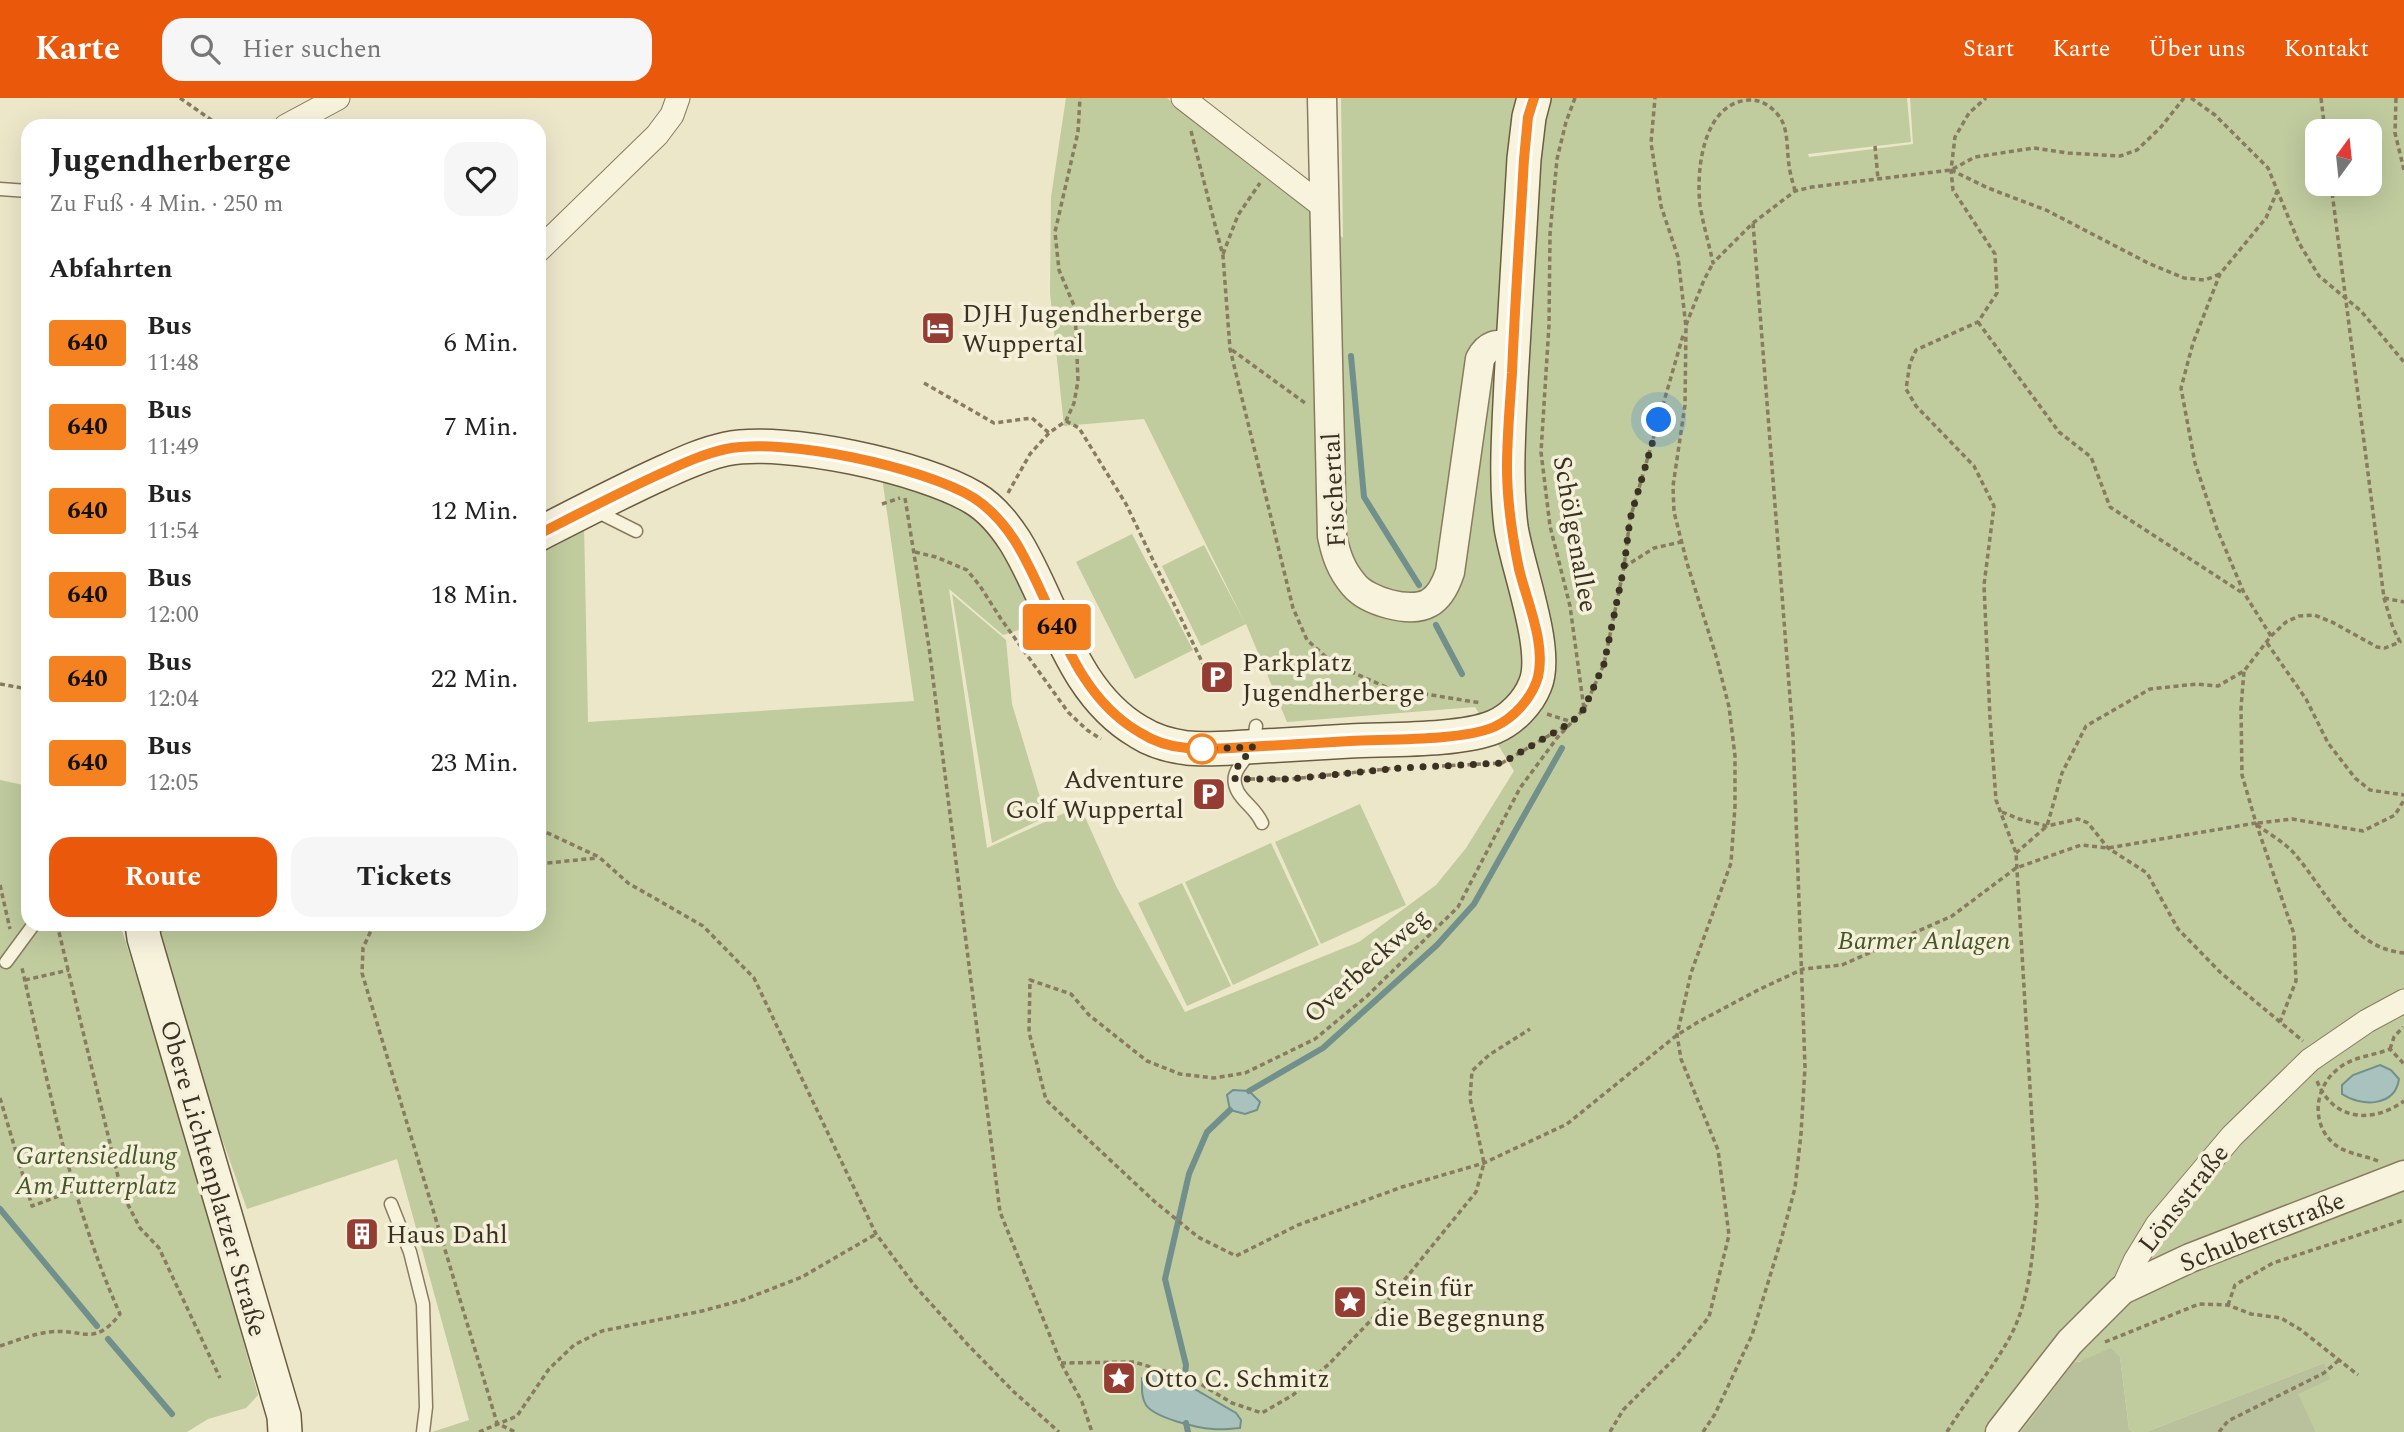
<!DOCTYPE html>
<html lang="de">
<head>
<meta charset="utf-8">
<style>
	:root { --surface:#fff; --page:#f6f6f6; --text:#222; --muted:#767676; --accent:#ea580c }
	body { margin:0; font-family:Spectral,serif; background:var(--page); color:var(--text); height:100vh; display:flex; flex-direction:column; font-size:26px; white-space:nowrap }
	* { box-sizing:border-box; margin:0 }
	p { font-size:23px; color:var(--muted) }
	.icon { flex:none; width:38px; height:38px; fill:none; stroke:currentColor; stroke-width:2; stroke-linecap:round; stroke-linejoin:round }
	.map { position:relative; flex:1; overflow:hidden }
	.drawer { position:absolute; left:21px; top:21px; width:525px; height:812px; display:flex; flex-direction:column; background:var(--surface); border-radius:21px; box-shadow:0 7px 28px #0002 }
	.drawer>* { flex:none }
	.badge { padding:0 14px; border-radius:5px; font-size:24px; line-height:46px }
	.needle { width:46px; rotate:15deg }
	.fabs { position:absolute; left:2305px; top:21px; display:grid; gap:14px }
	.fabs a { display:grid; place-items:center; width:77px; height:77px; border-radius:14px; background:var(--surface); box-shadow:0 7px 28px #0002; font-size:35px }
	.you { position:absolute; width:35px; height:35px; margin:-18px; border:5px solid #fff; border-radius:50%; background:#1a73e8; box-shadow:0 0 0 10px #1a73e833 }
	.map>.badge { position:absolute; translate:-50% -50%; box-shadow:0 0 0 4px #fff }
	h2 { padding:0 28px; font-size:26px; line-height:63px }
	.round { display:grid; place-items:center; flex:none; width:74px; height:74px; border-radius:21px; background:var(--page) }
	.headline { display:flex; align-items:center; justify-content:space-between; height:119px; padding:0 28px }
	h1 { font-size:33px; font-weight:700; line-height:52px }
	.button { display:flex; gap:14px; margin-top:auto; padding:14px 28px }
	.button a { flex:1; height:80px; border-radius:21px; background:var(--accent); color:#fff; font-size:28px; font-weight:700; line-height:80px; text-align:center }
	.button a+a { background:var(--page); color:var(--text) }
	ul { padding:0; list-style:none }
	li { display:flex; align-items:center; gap:21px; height:84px; padding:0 28px }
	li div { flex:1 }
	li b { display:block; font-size:26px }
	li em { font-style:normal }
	li .badge { min-width:77px; font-weight:700; text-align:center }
	header { display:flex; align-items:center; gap:42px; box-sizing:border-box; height:98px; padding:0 35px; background:var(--accent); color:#fff }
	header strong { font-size:33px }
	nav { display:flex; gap:38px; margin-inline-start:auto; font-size:24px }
	.search { width:490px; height:63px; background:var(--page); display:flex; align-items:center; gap:18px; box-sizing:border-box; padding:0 24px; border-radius:21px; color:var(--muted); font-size:26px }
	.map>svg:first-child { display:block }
</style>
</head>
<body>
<header>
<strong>Karte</strong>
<div class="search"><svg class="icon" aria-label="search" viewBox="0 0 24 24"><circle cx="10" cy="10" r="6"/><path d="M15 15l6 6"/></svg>Hier suchen</div>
<nav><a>Start</a><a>Karte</a><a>Über uns</a><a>Kontakt</a></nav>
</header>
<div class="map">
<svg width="2404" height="1334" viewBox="0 0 2404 1334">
	<rect width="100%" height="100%" fill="#ede7ca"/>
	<g fill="#c0cb9e" fill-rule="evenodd">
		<path d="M1066 0H1167L1343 140 1341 0H1907L1911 44 1808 56 1809 59 1913 46 1910 0H2404V1334H2316L2297 1296 2324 1265 2146 1334H2133L2129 1331 2120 1259 2074 1264 2021 1334H432L469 1322 397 1061 247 1111 168 889 153 826H539V452L584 426 588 624 914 603 882 379 941 400 977 421 1007 462 1038 526 1003 537 949 491 987 750 1080 708 1116 788 1185 914 1359 844 1436 787 1466 750 1514 673 1475 609 1287 624 1246 526 1201 548 1162 468 1204 447 1245 525 1144 321 1064 328 1050 195 1051 99ZM2317 33H2370V86H2317Z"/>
		<polygon points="1132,436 1193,552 1135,581 1076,464"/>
		<polygon points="952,496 1006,542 1012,606 1046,719 992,745"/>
		<polygon points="0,682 28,688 28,826 120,826 179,1012 258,1297 246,1310 208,1321 187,1334 0,1334"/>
		<polygon points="1360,706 1406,807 1321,846 1275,744"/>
		<polygon points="1271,745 1319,847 1233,887 1185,784"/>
		<polygon points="1182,785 1231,888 1187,908 1138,805"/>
	</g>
	<g fill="#b8c19c">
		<polygon points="2111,1250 2120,1259 2129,1331 2133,1334 2021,1334 2074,1264 2079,1264"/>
		<polygon points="2324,1265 2330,1281 2298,1296 2316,1334 2146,1334"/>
	</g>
	<g fill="#aac2be" stroke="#71908c" stroke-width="2">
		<path d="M2380 967 2391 972 2399 981C2395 1009 2361 1009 2342 996V987L2353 977Z"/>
		<polygon points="1233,992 1249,993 1260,1004 1257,1012 1245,1016 1230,1012 1227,997"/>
		<path d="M1152 1273 1184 1285 1236 1315 1241 1322 1240 1330C1231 1331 1222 1332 1213 1331 1197 1330 1155 1320 1146 1307 1141 1299 1142 1289 1142 1280Z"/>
	</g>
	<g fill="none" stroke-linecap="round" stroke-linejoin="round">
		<g stroke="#71908c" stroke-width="6">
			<polyline points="1351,258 1364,399 1419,487"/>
			<polyline points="1436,527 1462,576"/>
			<polyline points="1249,993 1323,950 1437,847 1474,806 1562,650"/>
			<polyline points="0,1111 97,1228"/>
			<polyline points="108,1241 172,1316"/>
			<polyline points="1184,1285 1186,1267 1165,1181 1189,1076 1207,1034 1230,1012"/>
			<polyline points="1186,1325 1188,1334"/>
		</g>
		<g stroke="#897b5f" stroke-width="15">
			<g id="service">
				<polyline points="0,91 28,93"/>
				<polyline points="594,412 636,433"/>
				<path d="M1256 628C1255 635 1255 644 1252 650 1245 665 1227 674 1238 694 1245 706 1255 710 1262 725"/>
				<polyline points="6,864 34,826"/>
				<polyline points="391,1106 410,1154 423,1206 426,1309 423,1334"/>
			</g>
		</g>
		<g stroke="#897b5f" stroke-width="25">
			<g id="minor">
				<polyline points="1183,0 1325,110"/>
				<polyline points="286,28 338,0"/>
				<polyline points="539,152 657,37 672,17 678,0"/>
				<polyline points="2122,1192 2135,1163 2157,1127 2232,1038 2310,962 2367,923 2404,903"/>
			</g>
		</g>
		<g stroke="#897b5f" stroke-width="31">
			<g id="tertiary">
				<path d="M1322 0 1332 438C1336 457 1341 472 1354 487 1367 503 1410 516 1429 505 1440 499 1446 486 1450 474L1480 261C1488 246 1496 246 1513 246"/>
				<polyline points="2000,1334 2070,1244 2122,1192 2190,1160 2404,1077"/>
			</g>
		</g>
		<g stroke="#6b5c42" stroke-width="36">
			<g id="secondary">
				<path d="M539 436C580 415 620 394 662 375 682 366 703 356 726 351 784 339 923 369 974 400 991 410 1004 426 1015 443 1054 506 1070 594 1139 634 1153 643 1171 648 1187 650 1207 652 1227 650 1247 649 1281 647 1315 645 1350 643 1388 641 1460 643 1494 629 1511 622 1528 605 1535 587 1550 553 1517 469 1511 429 1505 380 1509 332 1511 283 1515 209 1520 135 1524 61L1529 19 1534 0"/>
				<polyline points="142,826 144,840 284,1318 285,1334"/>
			</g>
		</g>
		<g stroke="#897b5f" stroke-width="3.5" stroke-dasharray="5 3.5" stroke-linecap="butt">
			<polyline points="180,0 220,28"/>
			<polyline points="1575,0 1566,24 1557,61 1550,136 1549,227 1541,354 1550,428 1570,508 1584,611 1557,640 1520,690 1458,809 1367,898 1315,941 1245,975 1214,980 1180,976 1147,963 1089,917 1071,896 1030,882 1029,934 1046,1002 1154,1103 1198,1139 1236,1158 1298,1127 1402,1089 1484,1065 1567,1026 1677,937 1698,924 1758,892 1803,871 1842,867 1952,818 2016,770 2081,747 2108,750 2256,725 2242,677 2241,610 2244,573"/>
			<polyline points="2191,0 2215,17 2268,70 2299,145 2319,178 2361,213 2404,264"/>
			<polyline points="2321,0 2325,33"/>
			<polyline points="2396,0 2395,35 2404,72"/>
			<polyline points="1191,33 1223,158 1230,251 1293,510 1307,542 1334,566 1388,590 1481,605"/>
			<polyline points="1875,48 1878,81"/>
			<polyline points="1951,72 1988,90 2046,112 2148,165 2184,180 2205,182 2220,176"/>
			<path d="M1795 93C1793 85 1790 76 1789 67 1787 54 1788 37 1783 25 1777 12 1763 1 1749 2 1703 5 1696 71 1700 107 1703 126 1709 146 1713 165L1753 125 1795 93 1812 89 1951 72 1975 59 2034 50 2068 55 2120 58 2137 52 2161 29 2184 0"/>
			<polyline points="1223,156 1238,117 1260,85"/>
			<polyline points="1978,224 2059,334 2091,359 2110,409 2241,494"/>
			<polyline points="1686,227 1704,182 1713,165"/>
			<polyline points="1232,252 1305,305"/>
			<polyline points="924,285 994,325 1032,320 1049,335"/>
			<polyline points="1066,323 1079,330 1126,406 1203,566"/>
			<polyline points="1008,395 1030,356 1049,335 1066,323 1074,305 1078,283 1075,210 1059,172 1055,134 1078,34 1080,0"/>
			<polyline points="905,400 929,549 1000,1114 1061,1265 1082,1304 1092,1334"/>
			<polyline points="882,406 900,400"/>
			<polyline points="915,454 936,459 967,472 980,488 1001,521 1068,614 1087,632 1101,641"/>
			<polyline points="1624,469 1654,450 1681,444"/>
			<polyline points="2384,500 2404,504"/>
			<polyline points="2271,538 2244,495 2217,431 2195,365 2181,290 2193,245 2220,176 2266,120 2278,91"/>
			<polyline points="2267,545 2306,601 2328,645 2355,680 2370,692 2404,697"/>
			<polyline points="0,586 28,591"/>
			<polyline points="1584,611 1604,566 1624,469 1630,421 1684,234"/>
			<polyline points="1547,616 1572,624"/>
			<polyline points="1442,668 1502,665 1567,627"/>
			<polyline points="1250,681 1291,681 1396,670"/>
			<polyline points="2002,714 2019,721 2047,728 2078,721 2088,725 2108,750 2147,775 2178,831 2221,875 2303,943"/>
			<polyline points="2256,725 2294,836 2296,883 2280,924"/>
			<polyline points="2258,725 2292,721 2363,733 2395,717 2404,702"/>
			<path d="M2257 727C2268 735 2282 743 2292 753 2325 789 2348 850 2404 855"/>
			<polyline points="539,731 599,759 628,785 703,828 754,880 876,1136 915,1188 969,1248 1014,1294 1059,1334"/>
			<polyline points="2016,755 2047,728 2062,675 2086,628 2150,591 2197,586 2218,588 2244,573 2271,538 2286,524 2299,518 2314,517 2332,524 2377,549 2385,550 2400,544 2393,530 2384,500 2331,86"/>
			<polyline points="539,766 596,760"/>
			<polyline points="0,787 10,831"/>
			<polyline points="57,826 122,1095 140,1130 159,1150 220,1280"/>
			<polyline points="374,826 363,850 362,875 497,1325 515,1334"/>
			<polyline points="25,882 69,872"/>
			<polyline points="2390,951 2394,939 2403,929"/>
			<path d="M2317 983C2333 1023 2372 1026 2404 1003"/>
			<polyline points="0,1000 32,1108 75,1092"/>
			<path d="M2378 1063C2364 1057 2345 1056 2333 1045 2310 1024 2315 988 2339 970 2354 958 2373 958 2390 951L2404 966"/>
			<polyline points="2228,1207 2235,1187 2273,1165 2404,1122"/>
			<polyline points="2105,1244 2199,1206 2228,1207 2251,1216 2281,1220 2301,1232 2358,1277"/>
			<path d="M0 1248C15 1243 33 1236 49 1234 84 1230 93 1250 120 1216 71 1107 48 985 22 870"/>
			<polyline points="1061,1265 1134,1264 1194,1282 1232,1305 1262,1315 1293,1297 1329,1266 1375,1218 1476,1094 1484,1065 1470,1000 1472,973 1489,957 1530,931"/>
			<polyline points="479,1334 517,1318 549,1271 574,1247 602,1233 702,1213 743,1202 802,1179 876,1136"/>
			<polyline points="1610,1334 1623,1312 1678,1257 1709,1219 1729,1137 1718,1052 1681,961 1677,937 1691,875 1731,765 1735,708 1735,658 1729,609 1717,561 1687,465 1674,414 1673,388 1685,307 1686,229 1678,159 1661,108 1651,45 1655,0"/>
			<polyline points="1703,1334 1715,1316 1752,1237 1781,1142 1795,1090 1801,1036 1805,969 1793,638 1753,125"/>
			<path d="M1947 1334C1966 1302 1992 1272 2010 1239 2031 1200 2033 1151 2037 1107L2016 755 1996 702 1990 620 1984 487 1994 408 1974 368 1916 308 1906 291 1910 265 1916 252 1978 224 1997 195 1995 156 1953 92 1951 72 1955 39 1969 15 1986 0"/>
			<polyline points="2219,1334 2228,1323 2324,1275 2339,1262"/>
		</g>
		<use href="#service" stroke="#f8f3dd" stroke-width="12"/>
		<use href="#minor" stroke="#f8f3dd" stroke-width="23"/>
		<use href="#tertiary" stroke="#f8f3dd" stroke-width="28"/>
		<use href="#secondary" stroke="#f8f3dd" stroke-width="33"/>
	</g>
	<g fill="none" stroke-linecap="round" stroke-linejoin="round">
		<g stroke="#fff" stroke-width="16">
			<path id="line" d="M539 436C580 415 620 394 662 375 682 366 703 356 726 351 784 339 923 369 974 400 991 411 1004 426 1015 443 1054 506 1070 594 1139 634 1153 643 1171 649 1187 650 1207 652 1227 650 1247 649 1281 647 1315 645 1350 643 1388 641 1460 643 1494 629 1514 620 1532 600 1538 579 1546 545 1527 504 1519 471 1512 437 1507 403 1507 369 1507 338 1510 306 1512 275 1515 204 1520 132 1524 61L1528 19 1534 0"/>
		</g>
		<use href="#line" stroke="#f58220" stroke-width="10"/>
		<polyline stroke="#3a3122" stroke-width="7" stroke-dasharray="0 12.6" points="1202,651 1253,649 1238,668 1235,681 1291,681 1400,670 1502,665 1572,624 1584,611 1604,566 1624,469 1630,421 1659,322"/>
	</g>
	<defs>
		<g id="hotel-square" transform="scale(1.75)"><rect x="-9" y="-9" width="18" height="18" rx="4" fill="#953d32" stroke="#f5f0d9"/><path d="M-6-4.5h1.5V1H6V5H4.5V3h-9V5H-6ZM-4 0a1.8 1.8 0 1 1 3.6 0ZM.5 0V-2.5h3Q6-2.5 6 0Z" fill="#fff"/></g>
		<g id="parking-square" transform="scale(1.75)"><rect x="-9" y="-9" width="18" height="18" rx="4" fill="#953d32" stroke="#f5f0d9"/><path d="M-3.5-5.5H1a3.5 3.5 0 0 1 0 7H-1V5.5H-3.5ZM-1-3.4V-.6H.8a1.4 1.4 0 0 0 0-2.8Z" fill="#fff"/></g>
		<g id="building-square" transform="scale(1.75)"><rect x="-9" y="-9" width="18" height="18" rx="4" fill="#953d32" stroke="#f5f0d9"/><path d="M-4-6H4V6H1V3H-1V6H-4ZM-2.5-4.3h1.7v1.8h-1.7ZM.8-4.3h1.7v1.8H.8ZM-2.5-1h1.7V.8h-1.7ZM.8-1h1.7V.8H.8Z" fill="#fff"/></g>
		<g id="sight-square" transform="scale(1.75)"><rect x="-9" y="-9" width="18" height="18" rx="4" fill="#953d32" stroke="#f5f0d9"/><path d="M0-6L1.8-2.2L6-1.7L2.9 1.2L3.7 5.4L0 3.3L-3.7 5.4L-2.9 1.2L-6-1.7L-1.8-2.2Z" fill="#fff"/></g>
	</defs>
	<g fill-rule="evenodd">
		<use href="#hotel-square" x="938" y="230"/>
		<use href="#parking-square" x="1217" y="579"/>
		<use href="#parking-square" x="1209" y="696"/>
		<use href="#building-square" x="362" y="1136"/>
		<use href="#sight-square" x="1350" y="1204"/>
		<use href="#sight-square" x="1119" y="1280"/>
	</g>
	<circle fill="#fff" stroke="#f58220" stroke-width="3.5" cx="1202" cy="651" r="14"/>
	<g text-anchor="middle" stroke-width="7" stroke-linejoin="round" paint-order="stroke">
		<g font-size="26" fill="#3a3122" stroke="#f5f0d9" text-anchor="start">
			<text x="962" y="224">DJH Jugendherberge<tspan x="962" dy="30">Wuppertal</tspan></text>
			<text x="1242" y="573">Parkplatz<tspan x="1242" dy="30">Jugendherberge</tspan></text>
			<text x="1184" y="690" text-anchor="end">Adventure<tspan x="1184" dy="30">Golf Wuppertal</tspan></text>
			<text x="386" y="1145">Haus Dahl</text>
			<text x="1374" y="1198">Stein für<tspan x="1374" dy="30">die Begegnung</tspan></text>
			<text x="1144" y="1289">Otto C. Schmitz</text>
		</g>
		<g font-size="26" fill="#3a3122" stroke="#f5f0d9">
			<text transform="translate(1333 392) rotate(-93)" y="9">Fischertal</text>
			<text transform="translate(1576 436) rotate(80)" y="9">Schölgenallee</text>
			<text transform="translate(1366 867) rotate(-42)" y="9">Overbeckweg</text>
			<text transform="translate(214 1080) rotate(74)" y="9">Obere Lichtenplatzer Straße</text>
			<text transform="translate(2183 1100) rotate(-52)" y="9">Lönsstraße</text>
			<text transform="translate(2262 1133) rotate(-22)" y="9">Schubertstraße</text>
		</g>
		<g font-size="26" font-style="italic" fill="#455629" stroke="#f5f0d9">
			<text x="1924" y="851">Barmer Anlagen</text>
			<text x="96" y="1066">Gartensiedlung<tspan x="96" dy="30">Am Futterplatz</tspan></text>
		</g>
	</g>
</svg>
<div class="fabs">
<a><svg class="needle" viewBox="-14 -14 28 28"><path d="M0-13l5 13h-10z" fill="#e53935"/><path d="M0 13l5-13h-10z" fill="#767676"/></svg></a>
</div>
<div class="you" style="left:1659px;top:322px"></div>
<b class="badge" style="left:1057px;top:529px;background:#f58220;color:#111">640</b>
<section class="drawer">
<div class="headline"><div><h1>Jugendherberge</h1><p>Zu Fuß · 4 Min. · 250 m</p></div><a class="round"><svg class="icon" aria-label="heart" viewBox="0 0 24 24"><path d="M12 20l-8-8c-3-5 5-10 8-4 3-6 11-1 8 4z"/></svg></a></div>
<h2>Abfahrten</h2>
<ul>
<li><span class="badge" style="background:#f58220;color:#111">640</span><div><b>Bus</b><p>11:48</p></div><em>6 Min.</em></li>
<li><span class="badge" style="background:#f58220;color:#111">640</span><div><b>Bus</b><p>11:49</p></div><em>7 Min.</em></li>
<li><span class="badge" style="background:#f58220;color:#111">640</span><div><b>Bus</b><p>11:54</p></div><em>12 Min.</em></li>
<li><span class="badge" style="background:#f58220;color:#111">640</span><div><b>Bus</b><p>12:00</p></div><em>18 Min.</em></li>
<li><span class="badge" style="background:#f58220;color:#111">640</span><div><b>Bus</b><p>12:04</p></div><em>22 Min.</em></li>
<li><span class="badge" style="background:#f58220;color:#111">640</span><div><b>Bus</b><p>12:05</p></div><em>23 Min.</em></li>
</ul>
<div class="button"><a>Route</a><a>Tickets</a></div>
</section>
</div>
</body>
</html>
